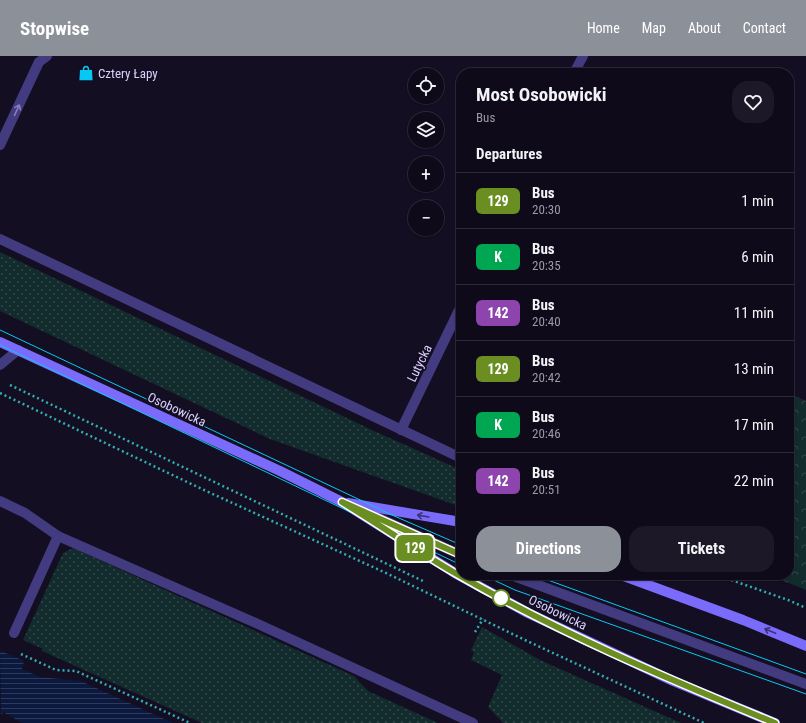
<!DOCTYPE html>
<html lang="en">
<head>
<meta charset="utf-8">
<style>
	:root { --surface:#0e0a1a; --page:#1c1827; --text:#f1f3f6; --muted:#9b9aa2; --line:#2e2b39; --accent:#8c9099 }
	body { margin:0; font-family:"Roboto Condensed",sans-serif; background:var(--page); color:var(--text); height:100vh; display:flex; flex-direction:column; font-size:15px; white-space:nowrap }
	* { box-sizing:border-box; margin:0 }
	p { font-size:13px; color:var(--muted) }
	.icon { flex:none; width:22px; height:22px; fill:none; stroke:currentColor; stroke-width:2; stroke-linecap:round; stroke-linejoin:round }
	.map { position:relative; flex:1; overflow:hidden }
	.side { position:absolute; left:456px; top:12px; width:338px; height:512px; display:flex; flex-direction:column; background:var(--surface); border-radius:16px; box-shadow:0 1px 3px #0004,0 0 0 1px var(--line) }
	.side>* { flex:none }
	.badge { padding:0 8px; border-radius:6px; font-size:14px; line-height:26px }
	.controls { position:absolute; left:408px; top:12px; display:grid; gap:8px }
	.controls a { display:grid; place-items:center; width:36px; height:36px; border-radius:50%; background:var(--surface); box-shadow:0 1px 3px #0004,0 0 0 1px var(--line); font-size:20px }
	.map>.badge { position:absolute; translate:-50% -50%; box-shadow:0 0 0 2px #fff }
	h2 { padding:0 20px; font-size:15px; line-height:36px }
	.round { display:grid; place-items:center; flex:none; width:42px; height:42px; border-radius:16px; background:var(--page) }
	.head { display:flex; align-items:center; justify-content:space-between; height:68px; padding:0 20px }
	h1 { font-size:19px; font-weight:700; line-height:30px }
	.action { display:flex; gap:8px; margin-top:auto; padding:8px 20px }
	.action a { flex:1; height:46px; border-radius:16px; background:var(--accent); color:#fff; font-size:16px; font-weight:700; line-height:46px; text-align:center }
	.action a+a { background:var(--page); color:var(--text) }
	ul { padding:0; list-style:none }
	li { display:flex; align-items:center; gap:12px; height:56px; padding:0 20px; border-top:1px solid var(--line) }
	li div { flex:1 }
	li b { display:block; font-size:15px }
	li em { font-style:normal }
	li .badge { min-width:44px; font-weight:700; text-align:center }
	header { display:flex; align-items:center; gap:24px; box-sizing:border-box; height:56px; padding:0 20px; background:var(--accent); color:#fff }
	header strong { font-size:19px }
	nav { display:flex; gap:22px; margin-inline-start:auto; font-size:14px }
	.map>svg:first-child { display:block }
</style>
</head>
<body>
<header>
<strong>Stopwise</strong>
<nav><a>Home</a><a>Map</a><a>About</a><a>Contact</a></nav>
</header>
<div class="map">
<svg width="806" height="667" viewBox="0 0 806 667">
	<defs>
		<pattern id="grass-dots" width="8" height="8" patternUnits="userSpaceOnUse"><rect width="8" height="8" fill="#122b2c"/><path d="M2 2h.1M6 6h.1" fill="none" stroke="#34494c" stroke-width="1.8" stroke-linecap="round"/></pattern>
		<pattern id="forest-crowns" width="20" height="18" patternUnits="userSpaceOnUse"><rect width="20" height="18" fill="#122b2c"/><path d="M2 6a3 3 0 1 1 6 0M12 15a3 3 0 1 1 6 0" fill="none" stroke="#34494c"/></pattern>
		<pattern id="water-rules" width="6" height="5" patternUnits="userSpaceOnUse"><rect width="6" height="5" fill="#0b193f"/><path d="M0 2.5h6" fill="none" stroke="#2e395c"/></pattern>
	</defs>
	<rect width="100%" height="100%" fill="#130e22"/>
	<g fill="url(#grass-dots)">
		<polygon points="0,196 374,375 461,414 461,422 457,432 461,434 461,451 270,383 0,255"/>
		<polygon points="73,492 354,620 368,635 438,667 202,667 42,595 43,593 23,584 63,497"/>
		<polygon points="482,571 540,604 681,667 503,667 488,651 502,619 471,604 474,596 471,594"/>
	</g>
	<polygon fill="url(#forest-crowns)" points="789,337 806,345 806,534 769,519 789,519"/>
	<polygon fill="url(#water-rules)" points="1,595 24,605 22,613 40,621 81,625 173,667 22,667 3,656 1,660 0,597"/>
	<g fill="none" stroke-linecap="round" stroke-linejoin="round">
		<g stroke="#32aeb1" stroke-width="2.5" stroke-dasharray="2 3" stroke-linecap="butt">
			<polyline points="10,329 423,525"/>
			<polyline points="0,337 204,434 386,517 525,584 704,667"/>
			<polyline points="717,519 788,544 806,552"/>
			<polyline points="475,576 483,563"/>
			<polyline points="21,598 56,614 76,615 190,667"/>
		</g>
		<g stroke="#433b80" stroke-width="10">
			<polyline points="0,309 18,294"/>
			<polyline points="0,445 25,457 58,480 14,577"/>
			<polyline points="361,454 461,499"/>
			<polyline points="58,480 258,568 473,667"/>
			<polyline points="511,519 806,628"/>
		</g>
		<g stroke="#433b80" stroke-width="10">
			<polyline points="574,17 583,0"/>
			<polyline points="0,89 39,6 47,0"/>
			<polyline points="0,183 461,402"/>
			<polyline points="401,374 461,250"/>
		</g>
		<g stroke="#7b6bfb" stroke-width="10">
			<polyline points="0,286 280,415 342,446 455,517 528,557 673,625 775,667"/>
			<polyline points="348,447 461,466"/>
			<polyline points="621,519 743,564 806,590"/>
		</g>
		<g stroke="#07c8f3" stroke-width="1">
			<polyline points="0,274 392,459 461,489"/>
			<polyline points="0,289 461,509"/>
			<polyline points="483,519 515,534 806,638"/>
			<polyline points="534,519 806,618"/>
		</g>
	</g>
	<defs><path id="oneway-shaft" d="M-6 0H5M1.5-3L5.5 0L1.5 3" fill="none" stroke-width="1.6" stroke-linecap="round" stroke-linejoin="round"/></defs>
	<use stroke="#877eb9" href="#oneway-shaft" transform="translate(17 54) rotate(-65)"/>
	<g stroke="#3d3379">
		<use href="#oneway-shaft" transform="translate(423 460) rotate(-170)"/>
		<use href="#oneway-shaft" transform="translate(770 575) rotate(-157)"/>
	</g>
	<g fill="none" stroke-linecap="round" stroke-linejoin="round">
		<g stroke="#fff" stroke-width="9">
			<path id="line" d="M461 499 342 446C380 469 417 495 455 517 557 576 666 622 775 667"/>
		</g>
		<use href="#line" stroke="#6b8e23" stroke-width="6"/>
	</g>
	<defs>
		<g id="shop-bare" transform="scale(1.2)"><path d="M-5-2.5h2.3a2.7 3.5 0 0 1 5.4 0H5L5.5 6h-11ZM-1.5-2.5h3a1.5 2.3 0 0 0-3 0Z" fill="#07c8f3" stroke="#130e22" stroke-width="2.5" paint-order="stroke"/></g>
	</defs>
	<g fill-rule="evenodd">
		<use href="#shop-bare" x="86" y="17"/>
	</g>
	<circle fill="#fff" stroke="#6b8e23" stroke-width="2" cx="501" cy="542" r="8"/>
	<g text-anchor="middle" stroke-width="3.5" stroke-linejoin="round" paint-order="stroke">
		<g font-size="13" fill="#dad1fe" stroke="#130e22" text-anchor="start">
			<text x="98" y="22">Cztery Łapy</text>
		</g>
		<g font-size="13" fill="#dad1fe" stroke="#130e22">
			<text transform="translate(419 307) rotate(-64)" y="5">Lutycka</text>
			<text transform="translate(177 353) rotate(25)" y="5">Osobowicka</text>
			<text transform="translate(558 556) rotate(26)" y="5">Osobowicka</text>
		</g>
	</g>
</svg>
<div class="controls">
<a><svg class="icon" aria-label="locate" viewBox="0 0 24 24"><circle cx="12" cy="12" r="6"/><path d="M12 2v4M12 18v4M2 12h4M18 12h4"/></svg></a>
<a><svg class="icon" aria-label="layers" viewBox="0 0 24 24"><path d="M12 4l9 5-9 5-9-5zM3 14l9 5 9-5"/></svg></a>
<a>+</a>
<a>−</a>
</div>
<b class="badge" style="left:415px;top:492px;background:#6b8e23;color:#fff">129</b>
<section class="side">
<div class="head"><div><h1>Most Osobowicki</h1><p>Bus</p></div><a class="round"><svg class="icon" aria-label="heart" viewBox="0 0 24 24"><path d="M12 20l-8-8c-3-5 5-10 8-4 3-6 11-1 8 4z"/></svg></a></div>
<h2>Departures</h2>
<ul>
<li><span class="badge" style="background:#6b8e23;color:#fff">129</span><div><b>Bus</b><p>20:30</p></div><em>1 min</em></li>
<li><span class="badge" style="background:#00a651;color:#fff">K</span><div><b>Bus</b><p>20:35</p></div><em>6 min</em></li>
<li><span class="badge" style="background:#8e44ad;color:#fff">142</span><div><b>Bus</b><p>20:40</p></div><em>11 min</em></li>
<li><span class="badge" style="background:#6b8e23;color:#fff">129</span><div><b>Bus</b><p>20:42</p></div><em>13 min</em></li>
<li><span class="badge" style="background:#00a651;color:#fff">K</span><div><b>Bus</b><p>20:46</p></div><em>17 min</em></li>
<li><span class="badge" style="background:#8e44ad;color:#fff">142</span><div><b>Bus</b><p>20:51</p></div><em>22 min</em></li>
</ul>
<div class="action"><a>Directions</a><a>Tickets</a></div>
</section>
</div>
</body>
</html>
